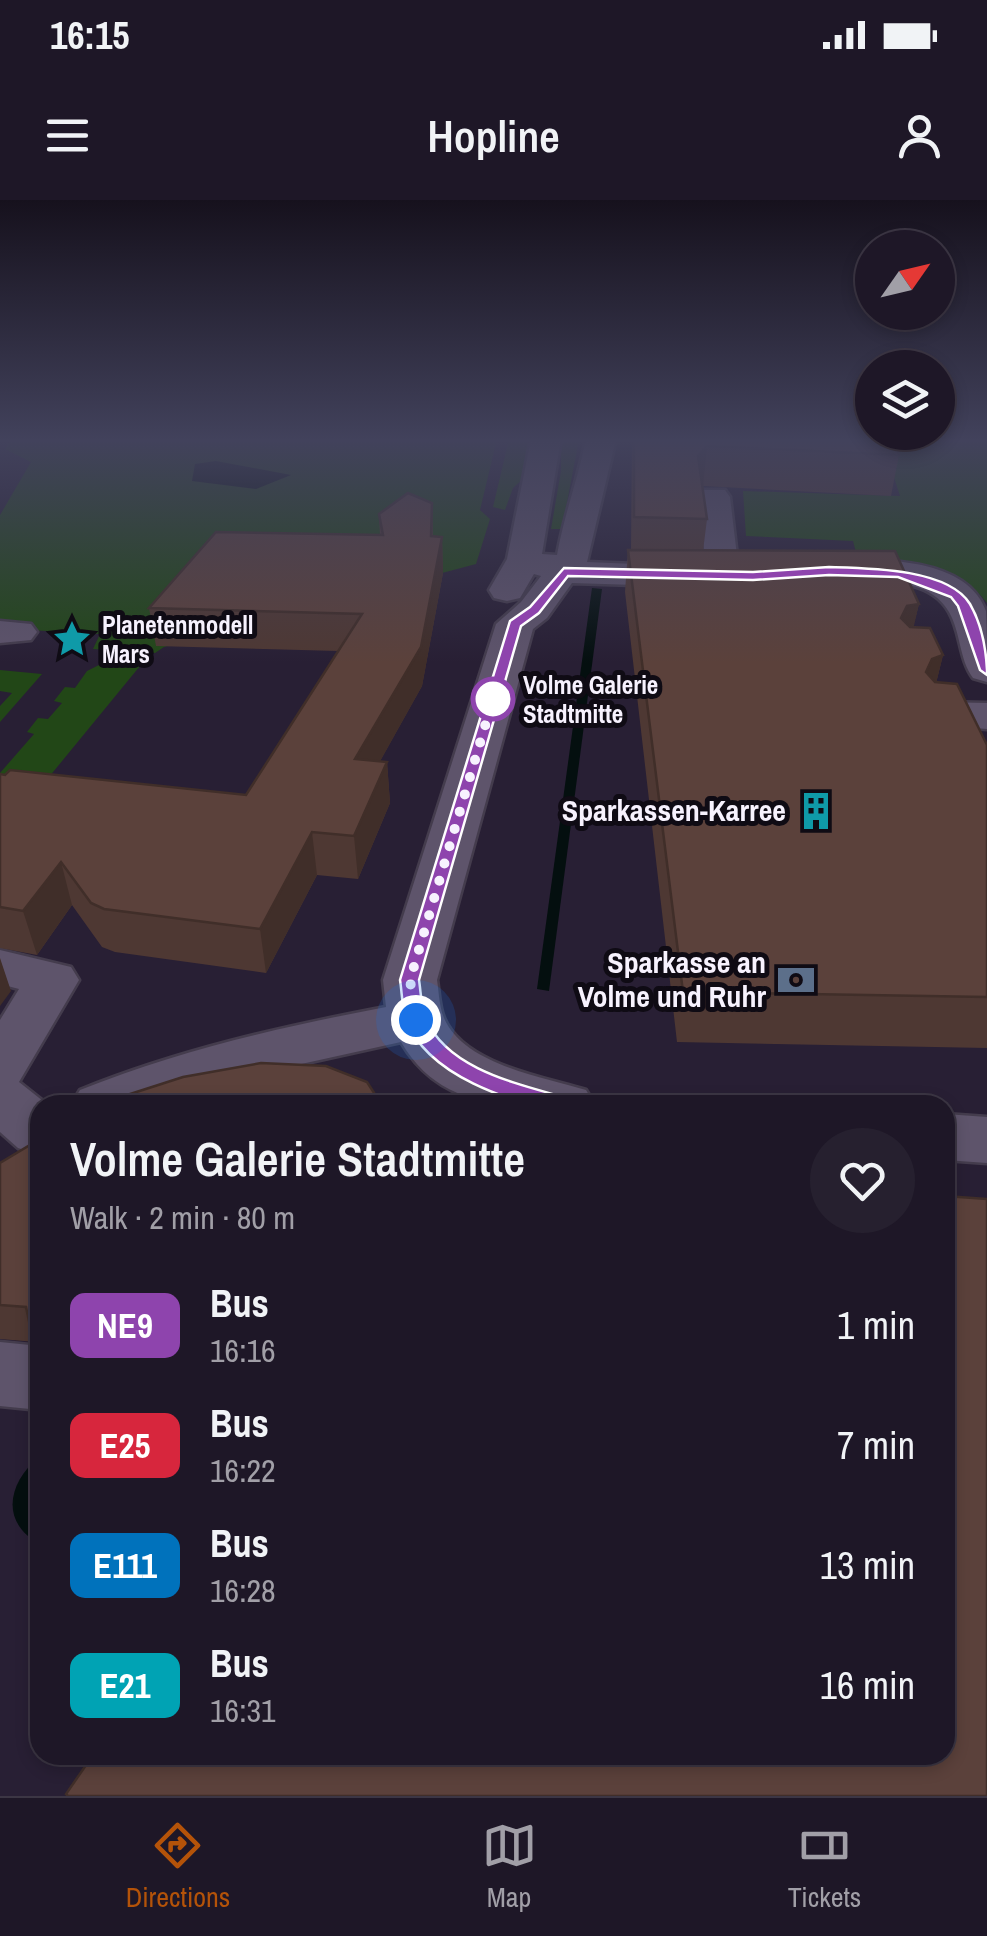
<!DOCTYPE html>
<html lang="en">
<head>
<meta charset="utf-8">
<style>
	:root { --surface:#1e1727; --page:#26202f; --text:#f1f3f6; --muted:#a19fa7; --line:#3c3644; --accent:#b45309 }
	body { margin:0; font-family:"Archivo Narrow",sans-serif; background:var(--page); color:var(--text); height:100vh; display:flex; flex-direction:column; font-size:38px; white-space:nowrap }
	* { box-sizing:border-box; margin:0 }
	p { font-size:32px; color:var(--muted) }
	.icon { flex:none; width:55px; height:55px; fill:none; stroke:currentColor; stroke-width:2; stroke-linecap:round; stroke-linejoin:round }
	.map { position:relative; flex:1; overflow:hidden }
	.drawer { position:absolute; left:30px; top:895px; width:925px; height:670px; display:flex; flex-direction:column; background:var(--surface); border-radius:30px; box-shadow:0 5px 15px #0003,0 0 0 2px var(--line) }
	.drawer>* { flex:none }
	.badge { padding:0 20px; border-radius:15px; font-size:35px; line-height:65px }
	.needle { width:65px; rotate:56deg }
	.buttons { position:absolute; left:855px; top:30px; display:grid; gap:20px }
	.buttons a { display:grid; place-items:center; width:100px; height:100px; border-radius:50%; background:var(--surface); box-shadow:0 5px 15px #0003,0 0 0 2px var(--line); font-size:50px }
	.you { position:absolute; width:50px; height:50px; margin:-25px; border:8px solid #fff; border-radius:50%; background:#1a73e8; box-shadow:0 0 0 15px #1a73e833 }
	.map>.badge { position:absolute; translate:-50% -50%; box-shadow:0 0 0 5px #fff }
	.round { display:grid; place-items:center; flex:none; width:105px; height:105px; border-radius:52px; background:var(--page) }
	.headline { display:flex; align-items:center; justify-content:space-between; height:170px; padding:0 40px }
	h1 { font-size:48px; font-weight:600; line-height:75px }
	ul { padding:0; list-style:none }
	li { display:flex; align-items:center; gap:30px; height:120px; padding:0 40px }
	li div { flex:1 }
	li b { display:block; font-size:38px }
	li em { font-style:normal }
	li .badge { min-width:110px; font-weight:700; text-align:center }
	.status { display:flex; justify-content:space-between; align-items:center; height:70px; padding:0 50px; background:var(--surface); direction:ltr }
	.status svg { height:28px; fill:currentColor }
	header { display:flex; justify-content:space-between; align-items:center; height:130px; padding:0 40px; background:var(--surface); font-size:45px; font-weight:600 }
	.tabs { display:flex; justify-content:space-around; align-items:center; height:140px; border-top:2px solid var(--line); background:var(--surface); font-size:28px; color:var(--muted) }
	.tabs a { display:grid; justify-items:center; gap:5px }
	.tabs .selected { color:var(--accent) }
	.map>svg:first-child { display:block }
</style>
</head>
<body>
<div class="status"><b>16:15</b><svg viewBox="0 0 49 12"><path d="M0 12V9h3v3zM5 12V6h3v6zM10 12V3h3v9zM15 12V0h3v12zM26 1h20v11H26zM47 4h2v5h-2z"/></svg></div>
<header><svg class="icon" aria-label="menu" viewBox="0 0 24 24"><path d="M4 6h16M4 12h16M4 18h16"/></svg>Hopline<svg class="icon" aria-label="person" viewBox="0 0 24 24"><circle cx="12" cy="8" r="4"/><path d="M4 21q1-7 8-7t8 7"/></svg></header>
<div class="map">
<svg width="987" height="1596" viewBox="0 0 987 1596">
	<rect width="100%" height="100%" fill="#281f34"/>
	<g fill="#224717">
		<polygon points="12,239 497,239 480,310 490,319 476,364 164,447 155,453 93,449 100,434 29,430 33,422 0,420 0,315 31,262 5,249"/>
		<polygon points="509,239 531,239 526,276 513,288 505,310 493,307"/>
		<polygon points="561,239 579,239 562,329 551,329 561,271"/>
		<path d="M987 239V403C961 366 898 367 858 360L853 341 746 336 743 291 900 296 891 268 892 241Z"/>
		<polygon points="99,465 140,466 17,616 0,614 0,573 34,534 27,532 38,518 48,519 62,503 54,501 65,487 75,488 87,471"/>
		<polygon points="0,470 42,474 0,522 0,506 12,493 0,491"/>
	</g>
	<g fill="#040f0f">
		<polygon points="216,261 291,275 256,289 192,281 195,264"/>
		<polygon points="592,388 602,389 549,791 537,789"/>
		<path d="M40 1256V1344C0 1323 7 1283 40 1256Z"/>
	</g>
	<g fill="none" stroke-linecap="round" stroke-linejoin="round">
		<g stroke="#443c4d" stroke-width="5">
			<g id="minor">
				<path d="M531 239H561L542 354 557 355C564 315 578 279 586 239H616L587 362 706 367 698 297 703 290H725L730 297 738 364 733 371 715 373 712 384 699 387 572 383 547 418 533 429 437 780C439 792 439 806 444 818 464 865 544 877 586 890L595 905C521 905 445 917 401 842L256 874 159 905H71L80 890C179 850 281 827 386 807L383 780 496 424 521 402 541 376 534 374 520 398 507 401 494 398 489 390 507 359Z"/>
				<path d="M830 360C877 359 966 356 986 411 987 430 987 462 987 482L973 478C959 459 961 433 949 412 924 368 857 388 818 378L812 371 818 364Z"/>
				<polygon points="0,421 31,424 37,432 31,440 0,443"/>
				<polygon points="939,502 987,503 987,529 924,524 918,515 924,506"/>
				<polygon points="0,750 71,767 79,780 19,882 48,905 40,905 40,955 18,948 0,932 0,820 19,789 0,784"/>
				<polygon points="945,914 987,917 987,963 945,960"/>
				<polygon points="0,1142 40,1146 40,1210 0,1206"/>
			</g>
		</g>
		<use href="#minor" fill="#5e546b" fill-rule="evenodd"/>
	</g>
	<g fill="#4e3833">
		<polygon points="632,239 894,239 899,255 891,296 703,286 707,319 703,351 919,404 913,427 943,455 936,483 987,545 987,848 677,842 625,392 628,350 631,350"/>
		<polygon points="432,303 433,336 442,337 443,373 422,486 380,561 387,562 390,603 358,679 317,675 266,773 115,752 102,747 72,705 37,755 0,748 0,574 246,595 338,451 156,446 149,408 380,335 379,314"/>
		<polygon points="40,939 40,1151 36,1142 0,1139 0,963"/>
	</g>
	<g fill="#402e29">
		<polygon points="707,246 703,286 698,256"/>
		<polygon points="442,337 443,373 422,486 358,601 355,559"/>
		<polygon points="919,404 909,447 901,418 907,406"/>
		<polygon points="943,455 932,500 926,472 932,459"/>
		<polygon points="387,562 390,603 358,679 354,636"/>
		<polygon points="312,632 317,675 266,773 260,729"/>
		<polygon points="61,662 72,705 37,755 23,711"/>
		<polygon points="0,758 11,791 0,806"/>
	</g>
	<g fill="#5b413b" stroke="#402e29" stroke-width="2.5">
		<polygon points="634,239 894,239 899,255 707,246 698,256 707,319 634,317"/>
		<polygon points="408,293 432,303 431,336 442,337 421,447 355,559 387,562 354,636 312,632 260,729 104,709 91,703 61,662 23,711 0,707 0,574 5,575 10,570 246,595 362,414 149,408 216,332 383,335 379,314"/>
		<polygon points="628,350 895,351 919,404 907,406 901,418 910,427 930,428 943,455 932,459 926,472 935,482 957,484 987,545 987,797 683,792"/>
		<polygon points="261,863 326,866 367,882 382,905 104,905 124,896 183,877"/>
		<polygon points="40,939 40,1127 30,1126 26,1107 0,1105 0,963"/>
		<polygon points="945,996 987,999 987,1596 68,1596 66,1594 93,1555 945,1555"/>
	</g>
	<linearGradient id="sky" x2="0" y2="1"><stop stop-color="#16111d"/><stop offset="0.52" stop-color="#42425c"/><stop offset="1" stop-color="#42425c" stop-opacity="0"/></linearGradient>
	<rect width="987" height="463" fill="url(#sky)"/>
	<path fill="#8e44ad" stroke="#fff" stroke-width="2.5" d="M829 367C866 368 948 368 970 404 981 423 986 449 987 470V475L980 470 958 406 951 397 898 377 829 375 753 380 568 376 539 413 521 426 419 780C421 792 421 808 426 819 449 872 525 885 573 900L576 905 565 913C512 902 427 877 406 819 402 808 402 792 400 780L510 421 530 407 564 368 753 372Z"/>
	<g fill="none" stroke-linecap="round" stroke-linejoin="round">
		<polyline stroke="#f7f2fe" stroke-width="10" stroke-dasharray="0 18" points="416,820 410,780 493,499"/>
	</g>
	<defs>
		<g id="sight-bare" transform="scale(3)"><path d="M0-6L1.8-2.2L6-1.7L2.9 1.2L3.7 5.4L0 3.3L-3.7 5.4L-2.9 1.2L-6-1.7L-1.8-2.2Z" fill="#0f9aa8" stroke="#0f0b14" stroke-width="2.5" paint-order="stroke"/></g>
		<g id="building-bare" transform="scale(3)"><path d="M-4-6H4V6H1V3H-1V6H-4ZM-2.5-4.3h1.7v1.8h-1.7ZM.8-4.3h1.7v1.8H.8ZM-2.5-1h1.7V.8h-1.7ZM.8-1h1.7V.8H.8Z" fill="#0f9aa8" stroke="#0f0b14" stroke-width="2.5" paint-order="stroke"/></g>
		<g id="bank-bare" transform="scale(3)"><path d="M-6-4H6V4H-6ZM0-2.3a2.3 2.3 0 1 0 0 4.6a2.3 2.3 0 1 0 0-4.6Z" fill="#5c6f8a" stroke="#0f0b14" stroke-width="2.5" paint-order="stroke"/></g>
	</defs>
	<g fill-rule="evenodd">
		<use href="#sight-bare" x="72" y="439"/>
		<use href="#building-bare" x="816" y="611"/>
		<use href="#bank-bare" x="796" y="780"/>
	</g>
	<circle fill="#fff" stroke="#8e44ad" stroke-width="5" cx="493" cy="499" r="20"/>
	<g text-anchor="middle" stroke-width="10" stroke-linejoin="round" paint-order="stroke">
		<g font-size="25" font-weight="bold" fill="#f7f2fe" stroke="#0f0b14" text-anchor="start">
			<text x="102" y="434">Planetenmodell<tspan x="102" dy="29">Mars</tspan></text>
		</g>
		<g font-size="25" font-weight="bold" fill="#f7f2fe" stroke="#0f0b14" text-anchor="start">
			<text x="523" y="494">Volme Galerie<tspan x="523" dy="29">Stadtmitte</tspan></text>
		</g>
		<g font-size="30" font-weight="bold" fill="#f7f2fe" stroke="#0f0b14" text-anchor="end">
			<text x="786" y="621">Sparkassen-Karree</text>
			<text x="766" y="773">Sparkasse an<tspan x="766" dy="34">Volme und Ruhr</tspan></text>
		</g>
	</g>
</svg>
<div class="buttons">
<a><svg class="needle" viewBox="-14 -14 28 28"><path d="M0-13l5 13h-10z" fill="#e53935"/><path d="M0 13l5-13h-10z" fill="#a19fa7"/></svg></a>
<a><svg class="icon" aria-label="layers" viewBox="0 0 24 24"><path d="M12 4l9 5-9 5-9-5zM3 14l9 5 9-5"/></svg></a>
</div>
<div class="you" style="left:416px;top:820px"></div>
<section class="drawer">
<div class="headline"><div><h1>Volme Galerie Stadtmitte</h1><p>Walk · 2 min · 80 m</p></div><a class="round"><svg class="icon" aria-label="heart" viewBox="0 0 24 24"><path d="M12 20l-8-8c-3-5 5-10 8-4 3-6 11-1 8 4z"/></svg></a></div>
<ul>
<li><span class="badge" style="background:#8e44ad;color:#fff">NE9</span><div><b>Bus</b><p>16:16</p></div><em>1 min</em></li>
<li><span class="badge" style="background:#d7263d;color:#fff">E25</span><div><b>Bus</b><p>16:22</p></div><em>7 min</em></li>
<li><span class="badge" style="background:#0072bc;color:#fff">E111</span><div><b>Bus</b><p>16:28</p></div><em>13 min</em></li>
<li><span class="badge" style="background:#00a3b4;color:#fff">E21</span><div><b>Bus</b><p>16:31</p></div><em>16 min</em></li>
</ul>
</section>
</div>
<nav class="tabs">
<a class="selected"><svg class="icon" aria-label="directions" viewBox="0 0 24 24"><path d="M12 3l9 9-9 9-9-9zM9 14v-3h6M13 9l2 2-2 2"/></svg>Directions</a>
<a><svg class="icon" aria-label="map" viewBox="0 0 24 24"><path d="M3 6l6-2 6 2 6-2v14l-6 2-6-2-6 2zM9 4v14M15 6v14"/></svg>Map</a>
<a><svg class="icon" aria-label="tickets" viewBox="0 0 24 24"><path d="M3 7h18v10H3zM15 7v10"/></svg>Tickets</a>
</nav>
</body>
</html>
